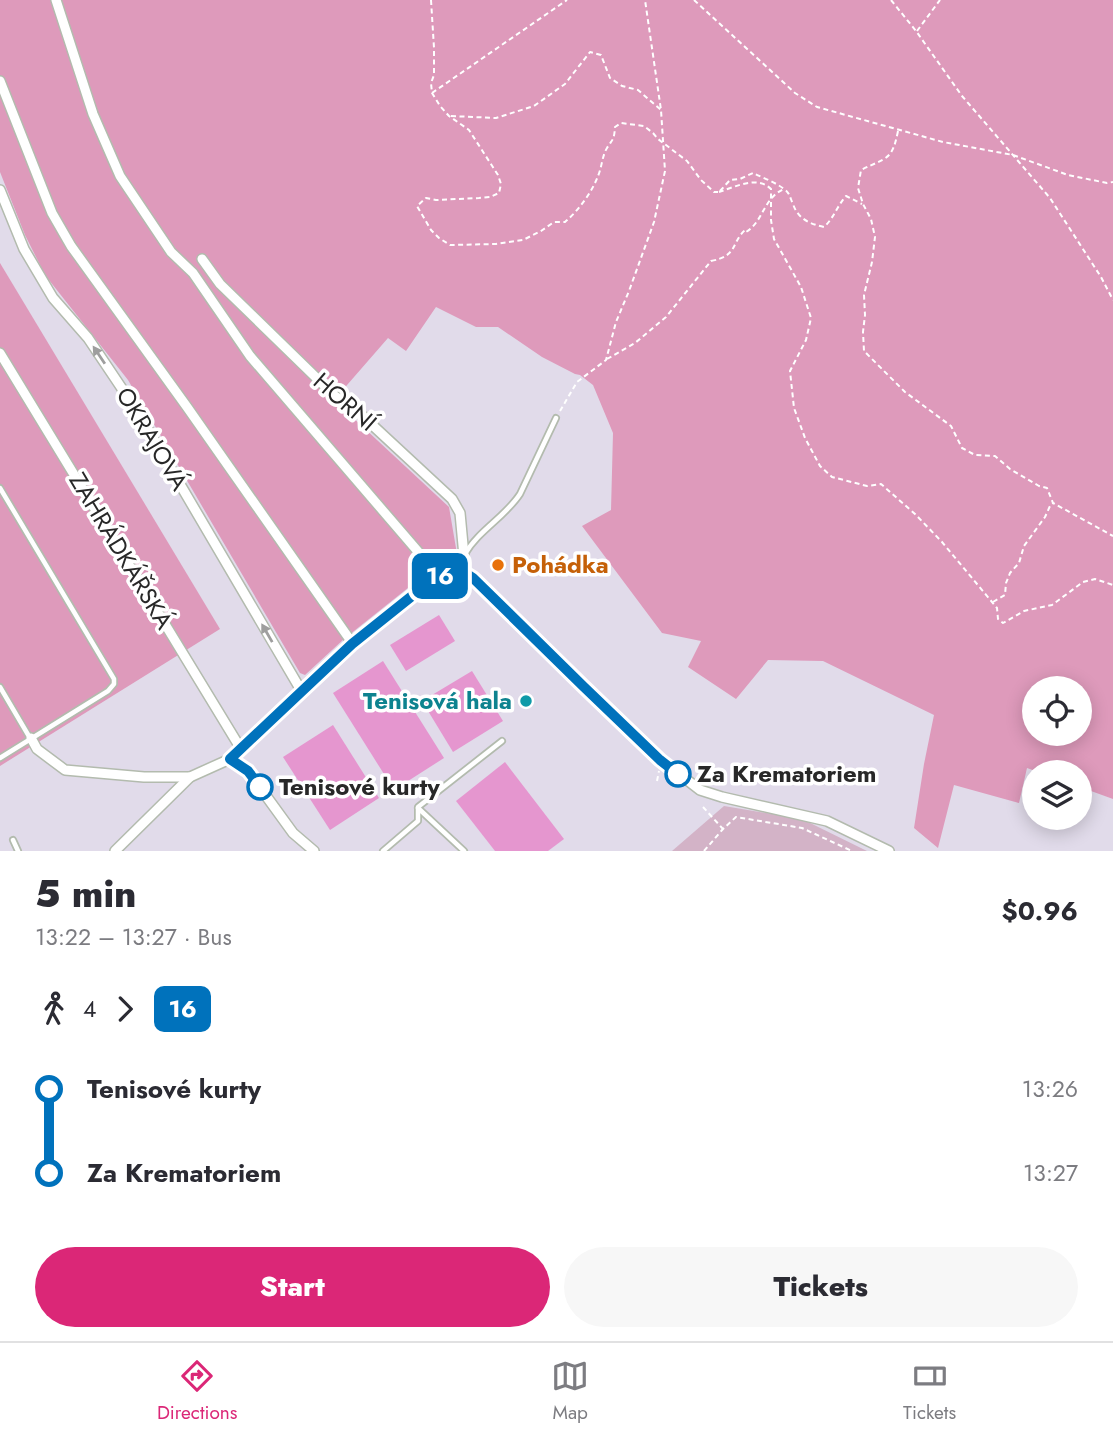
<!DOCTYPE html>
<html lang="en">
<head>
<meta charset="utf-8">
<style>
	:root { --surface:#fff; --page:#f7f7f7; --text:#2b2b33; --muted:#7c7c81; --line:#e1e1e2; --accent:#db2777 }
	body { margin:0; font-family:Jost,sans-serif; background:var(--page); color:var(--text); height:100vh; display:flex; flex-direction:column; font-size:26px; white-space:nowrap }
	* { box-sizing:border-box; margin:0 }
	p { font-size:23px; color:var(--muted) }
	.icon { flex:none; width:38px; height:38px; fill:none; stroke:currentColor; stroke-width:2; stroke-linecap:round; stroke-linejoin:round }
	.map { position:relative; height:851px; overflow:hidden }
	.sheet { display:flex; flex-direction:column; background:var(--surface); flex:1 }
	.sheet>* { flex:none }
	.badge { padding:0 14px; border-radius:10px; font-size:24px; line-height:46px }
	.buttons { position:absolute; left:1022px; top:676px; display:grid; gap:14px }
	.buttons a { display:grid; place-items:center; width:70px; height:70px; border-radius:50%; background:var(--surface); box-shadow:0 4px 18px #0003; font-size:35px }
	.map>.badge { position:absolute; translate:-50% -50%; box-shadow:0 0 0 4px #fff }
	.legs { display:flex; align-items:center; gap:10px; height:77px; padding:0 35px; font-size:23px }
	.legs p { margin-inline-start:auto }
	.overview { display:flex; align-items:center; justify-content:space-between; height:119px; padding:0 35px }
	h1 { font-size:38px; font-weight:800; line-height:52px }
	.button { display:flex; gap:14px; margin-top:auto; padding:14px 35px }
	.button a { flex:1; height:80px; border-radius:42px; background:var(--accent); color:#fff; font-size:28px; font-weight:800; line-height:80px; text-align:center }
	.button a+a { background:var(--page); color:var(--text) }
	ul { padding:0 35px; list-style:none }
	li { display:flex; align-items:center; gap:24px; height:84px; font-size:26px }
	li i { display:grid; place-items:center; width:10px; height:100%; margin:0 9px; background:currentColor }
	li i::after { content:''; width:18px; height:18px; margin:-9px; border:5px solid; border-radius:50%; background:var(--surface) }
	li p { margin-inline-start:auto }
	li:first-child i { background:linear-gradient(#0000 50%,currentColor 0) }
	li:last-child i { background:linear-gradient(currentColor 50%,#0000 0) }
	.dock { display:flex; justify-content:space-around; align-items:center; height:98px; border-top:2px solid var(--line); background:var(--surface); font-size:19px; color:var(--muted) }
	.dock a { display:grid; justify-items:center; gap:4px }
	.dock .on { color:var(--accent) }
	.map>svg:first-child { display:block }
</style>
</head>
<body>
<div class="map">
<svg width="1113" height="851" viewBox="0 0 1113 851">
	<rect width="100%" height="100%" fill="#e1dbea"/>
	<g fill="#de9abb" fill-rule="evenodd">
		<path d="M0 0H1113V799L1080 787V772H1038L1027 768 1019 803 954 785 938 848 914 828 924 764 934 715 823 661 768 660 736 699 688 667 701 641 662 633 582 526 611 510 613 433 593 385 580 375 575 374 542 357 498 327H476L436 307 406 351 388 338 334 400 449 507 457 554 443 565 433 568 344 639 305 675 300 673 128 380 45 275 25 235 0 172ZM1034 688H1080V733H1034Z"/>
		<polygon points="0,263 220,629 0,766"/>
	</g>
	<polygon fill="#d3b3c7" points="724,806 802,819 867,851 672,851"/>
	<g fill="#e596cf">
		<polygon points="439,615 455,641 406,671 390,645"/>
		<polygon points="383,661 444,758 394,790 333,693"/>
		<polygon points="472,671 503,721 453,752 422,701"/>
		<polygon points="333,725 379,798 330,830 283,757"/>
		<polygon points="505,762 564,839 548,851 495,851 456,801"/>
	</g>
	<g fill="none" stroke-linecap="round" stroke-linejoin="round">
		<g stroke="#b3bbae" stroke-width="8">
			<g id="service">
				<polyline points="0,488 114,679 114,684 108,691 0,758"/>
				<path d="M459 571C461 565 462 559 465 554 478 531 505 517 520 494L556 418"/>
				<polyline points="0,687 30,738"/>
				<polyline points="418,808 464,851"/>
				<polyline points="13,840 18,851"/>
				<polyline points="383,851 418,821 418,807 502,741"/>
			</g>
		</g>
		<g stroke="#b3bbae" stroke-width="12">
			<g id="minor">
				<polyline points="56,0 93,114 120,176 171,252 193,273 250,356 439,576"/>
				<polyline points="0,81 52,213 71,246 187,407 353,644"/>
				<polyline points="0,190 24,249 53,298 88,338 137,411 302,692"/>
				<polyline points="202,259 220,284 335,396 355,409 452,499 460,513 464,556"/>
				<polyline points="0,353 241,749"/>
				<path d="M31 738 37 749 65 770 144 777H190L230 759 353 644 432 580C447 571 459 568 473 578L660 759 700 790 722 797 827 821 889 851"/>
				<polyline points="230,759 248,771 293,833 314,851"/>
				<polyline points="115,851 190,777"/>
			</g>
		</g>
		<g stroke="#fff" stroke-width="2" stroke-dasharray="5 3.5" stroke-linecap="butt">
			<path d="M431 0 434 48V75L431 83 432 93 440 106 449 116 469 130 498 175 501 184 499 193 490 197 479 198 436 200 426 198 417 206 431 230 439 238 450 245 496 244 523 240 541 231 554 222H565C579 210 592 192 598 176 602 167 602 156 607 148 613 138 614 141 615 127L621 123 644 126 653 133 658 139 687 161 701 180 714 192H718"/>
			<polyline points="694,0 795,93 817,107 943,142 1013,155 1068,175 1107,183 1113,182"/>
			<polyline points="891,0 916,31 962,96 1050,198 1101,277 1113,300"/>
			<polyline points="917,31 940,0"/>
			<polyline points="432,93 567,0"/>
			<polyline points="451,116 496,118 534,106 565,84 590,52 601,55 610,78 622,86 638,90 661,110"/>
			<path d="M898 131C892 161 887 157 861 170L858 188 863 204 871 219 875 237 872 262 864 295 865 315 863 332 864 351 905 392 951 426 962 448 975 455 995 456 1010 469 1039 486 1047 488 1053 503 1113 536"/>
			<path d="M720 191 730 180 740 179 753 173C763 178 775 182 784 189 790 193 790 198 793 204 798 219 810 224 824 227 834 218 837 206 846 196L862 204"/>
			<path d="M719 192C735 187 757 175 771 189V220L774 239 801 287 811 318 806 340 790 371 794 408 805 438 820 466 832 477 867 486 881 484 915 514 942 542 997 608 998 619 1003 623 1024 611 1052 605 1083 582 1095 579 1113 585"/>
			<path d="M607 359 635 343 666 317 711 261C738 256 731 243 745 230L746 232C764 221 763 198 784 189"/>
			<polyline points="560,411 577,382 606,360 616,322 629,291 654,222 665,171 661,110 645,0"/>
			<polyline points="993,602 1005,595 1006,583 1010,573 1019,563 1024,546 1045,517 1050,506 1053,503"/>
			<polyline points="657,781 659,771"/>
			<polyline points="703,807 723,829"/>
			<polyline points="704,851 723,829 736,817 802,828 852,851"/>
		</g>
		<use href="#service" stroke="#fff" stroke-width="4.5"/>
		<use href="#minor" stroke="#fff" stroke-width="9"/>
	</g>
	<defs><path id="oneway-solid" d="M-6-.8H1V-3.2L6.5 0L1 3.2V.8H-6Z" transform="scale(1.75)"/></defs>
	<g fill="#9e9e9e">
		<use href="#oneway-solid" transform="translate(99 355) rotate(-124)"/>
		<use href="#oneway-solid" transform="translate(267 633) rotate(-120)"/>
	</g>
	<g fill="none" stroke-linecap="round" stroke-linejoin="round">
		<g stroke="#fff" stroke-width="16">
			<path id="line-1" d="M260 787 248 771 230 759 352 644 432 580C447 571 459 568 473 578L584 687 660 760 678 774"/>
		</g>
		<use href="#line-1" stroke="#0072bc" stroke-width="10"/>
	</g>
	<circle fill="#e8710a" stroke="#fff" stroke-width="2.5" cx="498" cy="565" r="7"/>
	<circle fill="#0f9aa8" stroke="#fff" stroke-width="2.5" cx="526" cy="701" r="7"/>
	<g fill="#fff" stroke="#0072bc" stroke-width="3.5">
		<circle cx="678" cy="774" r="12"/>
		<circle cx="260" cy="787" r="12"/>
	</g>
	<g text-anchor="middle" stroke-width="7" stroke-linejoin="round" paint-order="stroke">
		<g font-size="24" fill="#282828" stroke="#fff">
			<text transform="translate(345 402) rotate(41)" y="8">HORNÍ</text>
			<text transform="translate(152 439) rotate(59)" y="8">OKRAJOVÁ</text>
			<text transform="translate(121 551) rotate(59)" y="8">ZAHRÁDKÁŘSKÁ</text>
		</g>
		<g font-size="24" font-weight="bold" fill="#c56008" stroke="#fff" text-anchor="start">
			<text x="512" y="573">Pohádka</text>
		</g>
		<g font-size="24" font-weight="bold" fill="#0d838f" stroke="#fff" text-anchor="end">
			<text x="512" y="709">Tenisová hala</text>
		</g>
		<g font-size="24" font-weight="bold" fill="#282828" stroke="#fff" text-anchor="start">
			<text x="697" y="782">Za Krematoriem</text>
			<text x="279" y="795">Tenisové kurty</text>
		</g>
	</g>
</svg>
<div class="buttons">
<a><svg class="icon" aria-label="locate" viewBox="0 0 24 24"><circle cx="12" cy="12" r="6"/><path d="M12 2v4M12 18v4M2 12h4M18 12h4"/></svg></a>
<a><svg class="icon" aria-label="layers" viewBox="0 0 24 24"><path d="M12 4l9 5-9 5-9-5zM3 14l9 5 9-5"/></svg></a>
</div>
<b class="badge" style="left:440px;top:576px;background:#0072bc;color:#fff">16</b>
</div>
<section class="sheet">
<div class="overview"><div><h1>5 min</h1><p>13:22 – 13:27 · Bus</p></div><b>$0.96</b></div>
<div class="legs"><svg class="icon" aria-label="walk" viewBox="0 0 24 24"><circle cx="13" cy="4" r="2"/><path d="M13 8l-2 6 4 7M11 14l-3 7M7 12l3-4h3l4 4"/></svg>4<svg class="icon" aria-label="forward" viewBox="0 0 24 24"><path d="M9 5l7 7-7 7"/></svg><b class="badge" style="background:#0072bc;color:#fff">16</b></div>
<ul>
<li><i style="color:#0072bc"></i><b>Tenisové kurty</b><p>13:26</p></li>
<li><i style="color:#0072bc"></i><b>Za Krematoriem</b><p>13:27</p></li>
</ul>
<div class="button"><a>Start</a><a>Tickets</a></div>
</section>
<nav class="dock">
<a class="on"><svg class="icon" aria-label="directions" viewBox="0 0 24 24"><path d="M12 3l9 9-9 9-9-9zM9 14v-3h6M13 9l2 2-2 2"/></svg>Directions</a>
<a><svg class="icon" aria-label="map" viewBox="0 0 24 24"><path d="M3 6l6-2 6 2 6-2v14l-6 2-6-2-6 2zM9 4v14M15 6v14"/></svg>Map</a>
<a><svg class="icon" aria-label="tickets" viewBox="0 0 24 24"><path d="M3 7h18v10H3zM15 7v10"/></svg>Tickets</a>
</nav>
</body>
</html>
